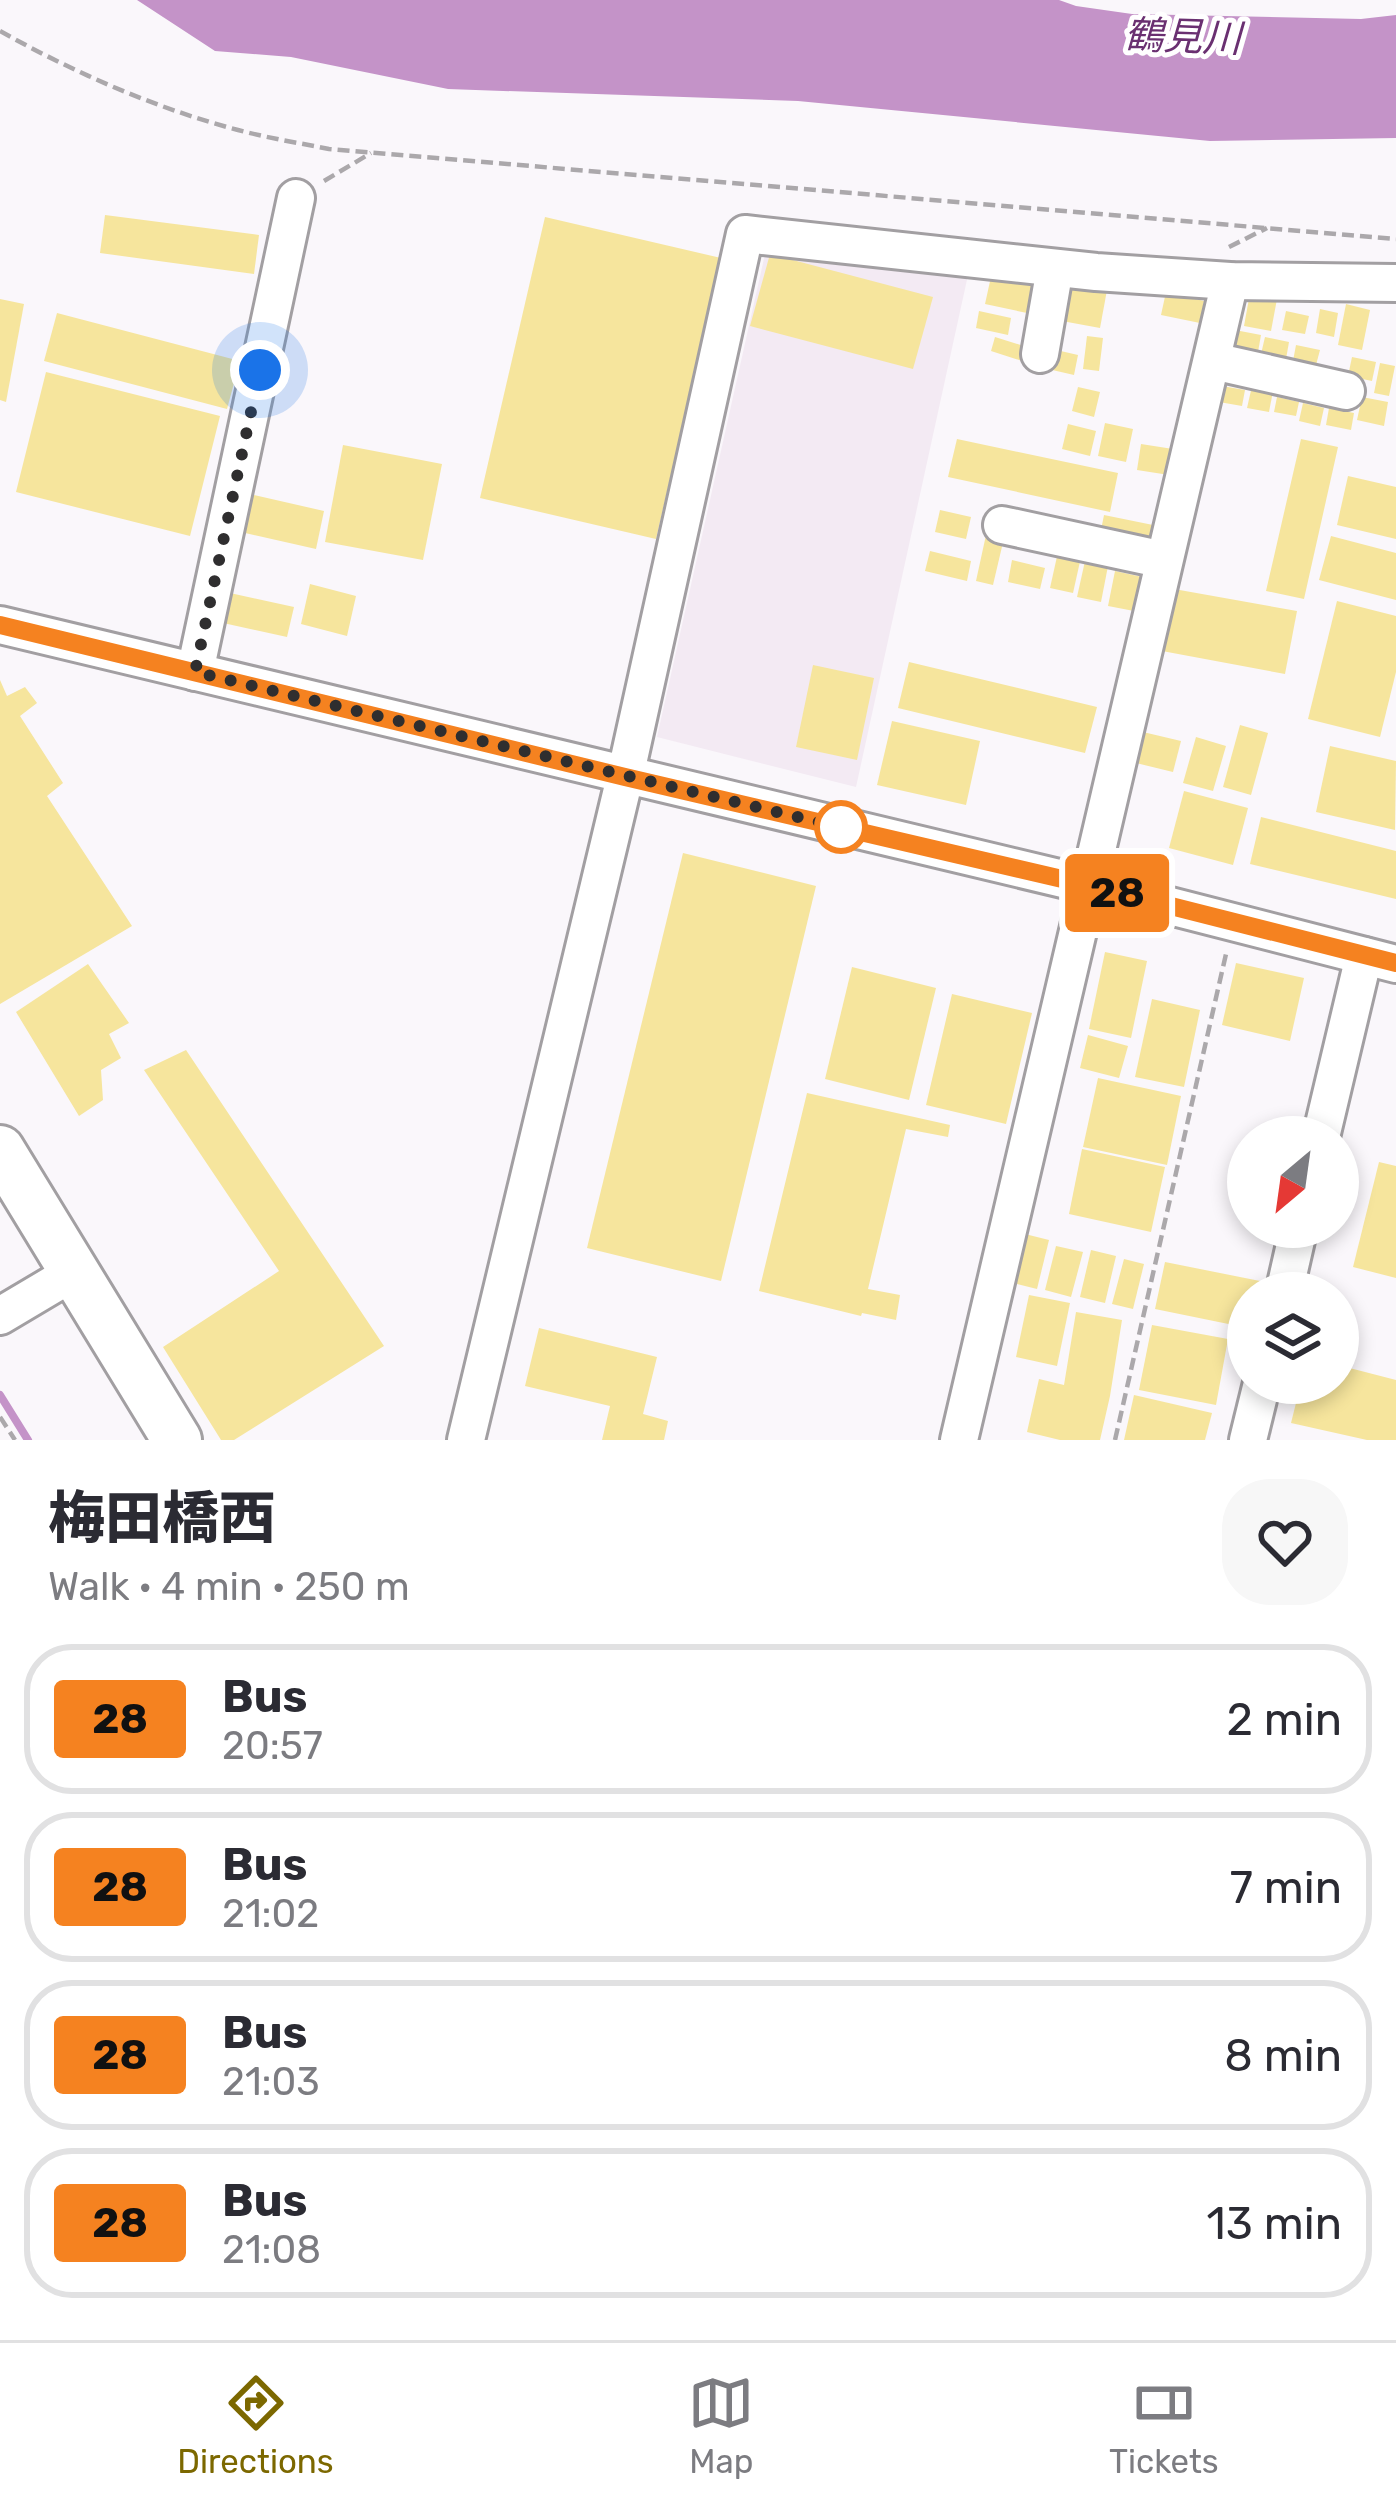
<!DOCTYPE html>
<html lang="en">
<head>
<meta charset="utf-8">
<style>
	:root { --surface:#fff; --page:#f7f7f7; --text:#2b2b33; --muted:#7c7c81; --line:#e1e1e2; --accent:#7c6800 }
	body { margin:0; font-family:Rubik,"Noto Sans JP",sans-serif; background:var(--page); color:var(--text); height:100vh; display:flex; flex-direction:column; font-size:45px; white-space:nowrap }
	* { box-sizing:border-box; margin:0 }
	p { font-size:39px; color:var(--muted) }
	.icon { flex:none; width:66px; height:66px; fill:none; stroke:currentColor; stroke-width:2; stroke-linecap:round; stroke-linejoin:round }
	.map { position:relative; height:1440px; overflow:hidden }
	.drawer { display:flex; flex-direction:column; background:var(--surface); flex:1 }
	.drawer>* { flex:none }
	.badge { padding:0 24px; border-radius:9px; font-size:42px; line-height:78px }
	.needle { width:78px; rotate:209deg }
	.buttons { position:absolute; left:1227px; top:1116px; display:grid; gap:24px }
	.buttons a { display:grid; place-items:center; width:132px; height:132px; border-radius:50%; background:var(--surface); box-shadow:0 6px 18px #0003; font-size:60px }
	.you { position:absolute; width:60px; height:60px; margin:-30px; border:9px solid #fff; border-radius:50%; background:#1a73e8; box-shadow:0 0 0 18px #1a73e833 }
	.map>.badge { position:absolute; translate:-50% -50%; box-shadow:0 0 0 6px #fff }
	.round { display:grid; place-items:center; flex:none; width:126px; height:126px; border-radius:48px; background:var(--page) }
	.overview { display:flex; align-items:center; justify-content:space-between; height:204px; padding:0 48px }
	h1 { font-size:57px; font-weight:800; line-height:90px }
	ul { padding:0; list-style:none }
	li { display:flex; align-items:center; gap:36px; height:150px; margin:0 24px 18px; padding:0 24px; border:6px solid var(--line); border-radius:48px }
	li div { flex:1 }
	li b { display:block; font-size:45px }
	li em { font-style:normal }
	li .badge { min-width:132px; font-weight:700; text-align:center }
	.tab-bar { display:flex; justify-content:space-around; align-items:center; height:168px; border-top:3px solid var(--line); background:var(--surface); font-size:33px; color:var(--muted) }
	.tab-bar a { display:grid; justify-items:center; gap:6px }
	.tab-bar .selected { color:var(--accent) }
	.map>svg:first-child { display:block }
</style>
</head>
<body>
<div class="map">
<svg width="1396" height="1440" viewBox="0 0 1396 1440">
	<rect width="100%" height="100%" fill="#faf7fb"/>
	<polygon fill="#f3eaf3" points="767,245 968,275 856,787 657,737"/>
	<polygon fill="#c493c8" points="137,0 1059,0 1076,6 1132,14 1361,19 1396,15 1396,138 1210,141 798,101 448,89 291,57 215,51"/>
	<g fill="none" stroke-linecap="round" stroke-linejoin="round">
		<polyline stroke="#c493c8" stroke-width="8" points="0,1395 28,1440"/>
	</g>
	<g fill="#f6e59d">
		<polygon points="105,215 259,235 254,274 100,253"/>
		<polygon points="545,217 721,258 656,539 480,498"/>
		<polygon points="770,254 933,297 913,369 750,326"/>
		<polygon points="992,272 1033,281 1027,313 985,304"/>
		<polygon points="1069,284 1107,290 1100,328 1062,321"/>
		<polygon points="1166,292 1204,301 1200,323 1161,315"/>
		<polygon points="1250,293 1277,299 1271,331 1244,326"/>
		<polygon points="0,299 24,304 6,402 0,400"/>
		<polygon points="1346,304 1370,310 1362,350 1338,345"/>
		<polygon points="1320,309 1338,313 1334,337 1316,333"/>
		<polygon points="979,311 1011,318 1008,335 976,328"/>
		<polygon points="1286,311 1309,316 1305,334 1282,330"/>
		<polygon points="57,313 240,361 227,409 44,361"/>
		<polygon points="1235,330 1261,335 1258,352 1232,346"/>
		<polygon points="1087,336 1103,338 1099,371 1083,369"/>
		<polygon points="995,337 1027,347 1022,361 991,351"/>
		<polygon points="1265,337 1289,342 1286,359 1261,354"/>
		<polygon points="1296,345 1320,350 1316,365 1293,361"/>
		<polygon points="1052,349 1078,355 1074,375 1048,369"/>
		<polygon points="1352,357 1376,362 1372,381 1348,376"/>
		<polygon points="1380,363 1395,366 1389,396 1374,393"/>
		<polygon points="46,372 220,416 190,536 16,492"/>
		<polygon points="1222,386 1245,390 1242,406 1219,402"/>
		<polygon points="1252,386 1273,391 1269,412 1247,408"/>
		<polygon points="1078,387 1100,392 1094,417 1072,411"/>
		<polygon points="1277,397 1299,402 1296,416 1274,412"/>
		<polygon points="1362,397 1388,402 1384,426 1357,420"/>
		<polygon points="1303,403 1324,408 1320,426 1299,421"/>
		<polygon points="1329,408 1354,413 1351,430 1326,425"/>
		<polygon points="1105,423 1133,429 1126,462 1098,456"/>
		<polygon points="1068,424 1096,431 1090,456 1062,449"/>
		<polygon points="957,439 1118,473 1110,512 948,477"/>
		<polygon points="1301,439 1338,447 1304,599 1266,591"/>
		<polygon points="1141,444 1173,449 1169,475 1137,470"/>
		<polygon points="343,445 442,464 423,560 325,542"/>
		<polygon points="1348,476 1396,487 1396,539 1337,525"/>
		<polygon points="241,492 324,511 316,549 232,530"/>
		<polygon points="940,510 971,517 966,539 935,532"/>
		<polygon points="1104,515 1153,525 1150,545 1100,535"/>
		<polygon points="986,535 1004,538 993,585 976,581"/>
		<polygon points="1331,536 1396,553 1396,600 1319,580"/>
		<polygon points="930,551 971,561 967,581 925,571"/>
		<polygon points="1058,552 1081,557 1073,593 1050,588"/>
		<polygon points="1012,560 1045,568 1040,589 1008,582"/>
		<polygon points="1085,561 1108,566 1101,602 1077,597"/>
		<polygon points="1115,571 1142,577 1134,611 1108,606"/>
		<polygon points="310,584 356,596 347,636 301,624"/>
		<polygon points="1174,589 1297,611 1285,674 1162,651"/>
		<polygon points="221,591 294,607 287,637 214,621"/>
		<polygon points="1337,601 1396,616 1396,672 1380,737 1308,719"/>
		<polygon points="909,662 1097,707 1085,753 898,708"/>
		<polygon points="813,665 874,678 857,760 796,747"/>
		<polygon points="0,680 7,696 25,687 37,703 20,716 63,783 47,796 132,926 0,1004"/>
		<polygon points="892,721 980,741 966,805 877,785"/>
		<polygon points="1240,725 1268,733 1251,795 1223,787"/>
		<polygon points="1143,732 1181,741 1173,772 1136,763"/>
		<polygon points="1196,737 1226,746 1213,791 1183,783"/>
		<polygon points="1330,746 1396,761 1395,830 1316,812"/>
		<polygon points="1184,791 1248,808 1233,865 1169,848"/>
		<polygon points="1261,817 1396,851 1396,899 1250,864"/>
		<polygon points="683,853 816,886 721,1281 587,1248"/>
		<polygon points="1105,952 1147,961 1131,1038 1089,1029"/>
		<polygon points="1236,963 1304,978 1290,1041 1222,1025"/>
		<polygon points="88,964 129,1023 109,1034 121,1058 101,1070 103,1100 79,1116 16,1012"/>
		<polygon points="852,967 936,988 909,1100 825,1079"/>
		<polygon points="952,994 1032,1013 1006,1124 926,1105"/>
		<polygon points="1152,999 1200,1010 1184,1087 1135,1077"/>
		<polygon points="1088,1035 1128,1046 1119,1078 1080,1068"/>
		<polygon points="186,1050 384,1346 234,1440 221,1440 163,1347 279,1271 144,1070"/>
		<polygon points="1098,1078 1181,1096 1167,1165 1083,1147"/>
		<polygon points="807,1093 950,1125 948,1137 906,1129 868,1289 900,1295 896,1320 862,1313 861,1316 759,1291"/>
		<polygon points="1082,1149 1165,1167 1151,1232 1069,1214"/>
		<polygon points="1379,1162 1396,1166 1396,1278 1353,1267"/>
		<polygon points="1025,1234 1049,1240 1037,1289 1013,1283"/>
		<polygon points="1056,1246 1083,1252 1071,1297 1045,1290"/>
		<polygon points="1091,1250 1116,1256 1105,1303 1080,1297"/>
		<polygon points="1124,1259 1144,1264 1133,1309 1112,1304"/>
		<polygon points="1165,1262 1265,1282 1262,1293 1248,1293 1248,1328 1155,1309"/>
		<polygon points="1029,1295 1070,1303 1057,1366 1016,1357"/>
		<polygon points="1076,1312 1122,1320 1110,1396 1100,1440 1060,1440 1027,1432 1039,1379 1064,1385"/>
		<polygon points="1152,1325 1228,1339 1216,1405 1139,1390"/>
		<polygon points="539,1328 657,1357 643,1414 668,1421 664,1440 602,1440 610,1406 525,1386"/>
		<polygon points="1338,1365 1396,1380 1396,1440 1367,1440 1291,1423 1301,1383 1338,1383"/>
		<polygon points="1134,1395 1212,1413 1205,1440 1124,1440"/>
	</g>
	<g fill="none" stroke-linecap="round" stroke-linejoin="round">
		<g stroke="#a29fa2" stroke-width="42">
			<g id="minor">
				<polyline points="1040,354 1055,268"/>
				<polyline points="1213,361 1346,391"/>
				<polyline points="1002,525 1164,560"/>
				<polyline points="0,625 1088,885 1396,964"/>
				<polyline points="195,672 296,198"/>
				<polyline points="1321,1137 1364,956"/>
				<polyline points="1284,1293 1299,1227"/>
				<polyline points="0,1316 74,1272"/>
				<polyline points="466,1440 625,777 745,234 1096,272 1230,281 1396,283"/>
				<polyline points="959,1440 1230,281"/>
				<polyline points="1248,1440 1262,1383"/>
			</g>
		</g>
		<g stroke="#a29fa2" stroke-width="54">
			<polyline id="major" points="0,1150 177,1440"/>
		</g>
		<g stroke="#aba8ab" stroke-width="4.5" stroke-dasharray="12 6" stroke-linecap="butt">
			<path d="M0 31C75 73 155 108 238 130 268 138 299 143 329 149L1396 239"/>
			<polyline points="324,181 371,153"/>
			<polyline points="1229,247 1267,228"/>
			<polyline points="0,1417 15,1440"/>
			<polyline points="1115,1440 1226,954"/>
		</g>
		<use href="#minor" stroke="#fff" stroke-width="36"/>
		<use href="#major" stroke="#fff" stroke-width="48"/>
	</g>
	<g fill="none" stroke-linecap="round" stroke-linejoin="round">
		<g stroke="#fff" stroke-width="27">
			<polyline id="line" points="0,625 625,777 1088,885 1396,963"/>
		</g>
		<use href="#line" stroke="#f58220" stroke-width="18"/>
		<polyline stroke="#2f2e2f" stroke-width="12" stroke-dasharray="0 21.6" points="260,370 195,672 856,831 841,827"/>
	</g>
	<circle fill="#fff" stroke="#f58220" stroke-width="6" cx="841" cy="827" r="24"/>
	<g text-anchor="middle" stroke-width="10" stroke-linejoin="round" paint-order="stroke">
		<g font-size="39" font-style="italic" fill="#6a3071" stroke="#fff">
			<text transform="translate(1183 36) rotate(2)" y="14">鶴見川</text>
		</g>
	</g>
</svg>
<div class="buttons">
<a><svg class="needle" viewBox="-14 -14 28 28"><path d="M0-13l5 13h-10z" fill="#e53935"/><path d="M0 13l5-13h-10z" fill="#7c7c81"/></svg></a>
<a><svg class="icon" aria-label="layers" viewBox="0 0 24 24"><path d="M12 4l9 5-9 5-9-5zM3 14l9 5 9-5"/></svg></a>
</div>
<div class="you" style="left:260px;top:370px"></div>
<b class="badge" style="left:1117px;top:893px;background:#f58220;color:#111">28</b>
</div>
<section class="drawer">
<div class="overview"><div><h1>梅田橋西</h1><p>Walk · 4 min · 250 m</p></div><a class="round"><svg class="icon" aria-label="heart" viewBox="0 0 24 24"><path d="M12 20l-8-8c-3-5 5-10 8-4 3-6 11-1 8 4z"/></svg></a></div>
<ul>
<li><span class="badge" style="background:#f58220;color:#111">28</span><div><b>Bus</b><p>20:57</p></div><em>2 min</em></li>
<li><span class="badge" style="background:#f58220;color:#111">28</span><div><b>Bus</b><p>21:02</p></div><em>7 min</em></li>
<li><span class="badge" style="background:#f58220;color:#111">28</span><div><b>Bus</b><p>21:03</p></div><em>8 min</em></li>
<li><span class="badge" style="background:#f58220;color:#111">28</span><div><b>Bus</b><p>21:08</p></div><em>13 min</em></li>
</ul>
</section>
<nav class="tab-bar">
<a class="selected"><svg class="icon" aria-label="directions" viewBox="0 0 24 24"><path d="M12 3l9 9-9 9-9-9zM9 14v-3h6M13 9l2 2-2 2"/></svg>Directions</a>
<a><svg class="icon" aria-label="map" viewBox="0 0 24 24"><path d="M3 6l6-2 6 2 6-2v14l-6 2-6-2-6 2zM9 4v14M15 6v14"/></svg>Map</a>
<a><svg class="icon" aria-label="tickets" viewBox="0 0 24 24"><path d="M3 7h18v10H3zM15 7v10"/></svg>Tickets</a>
</nav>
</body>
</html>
